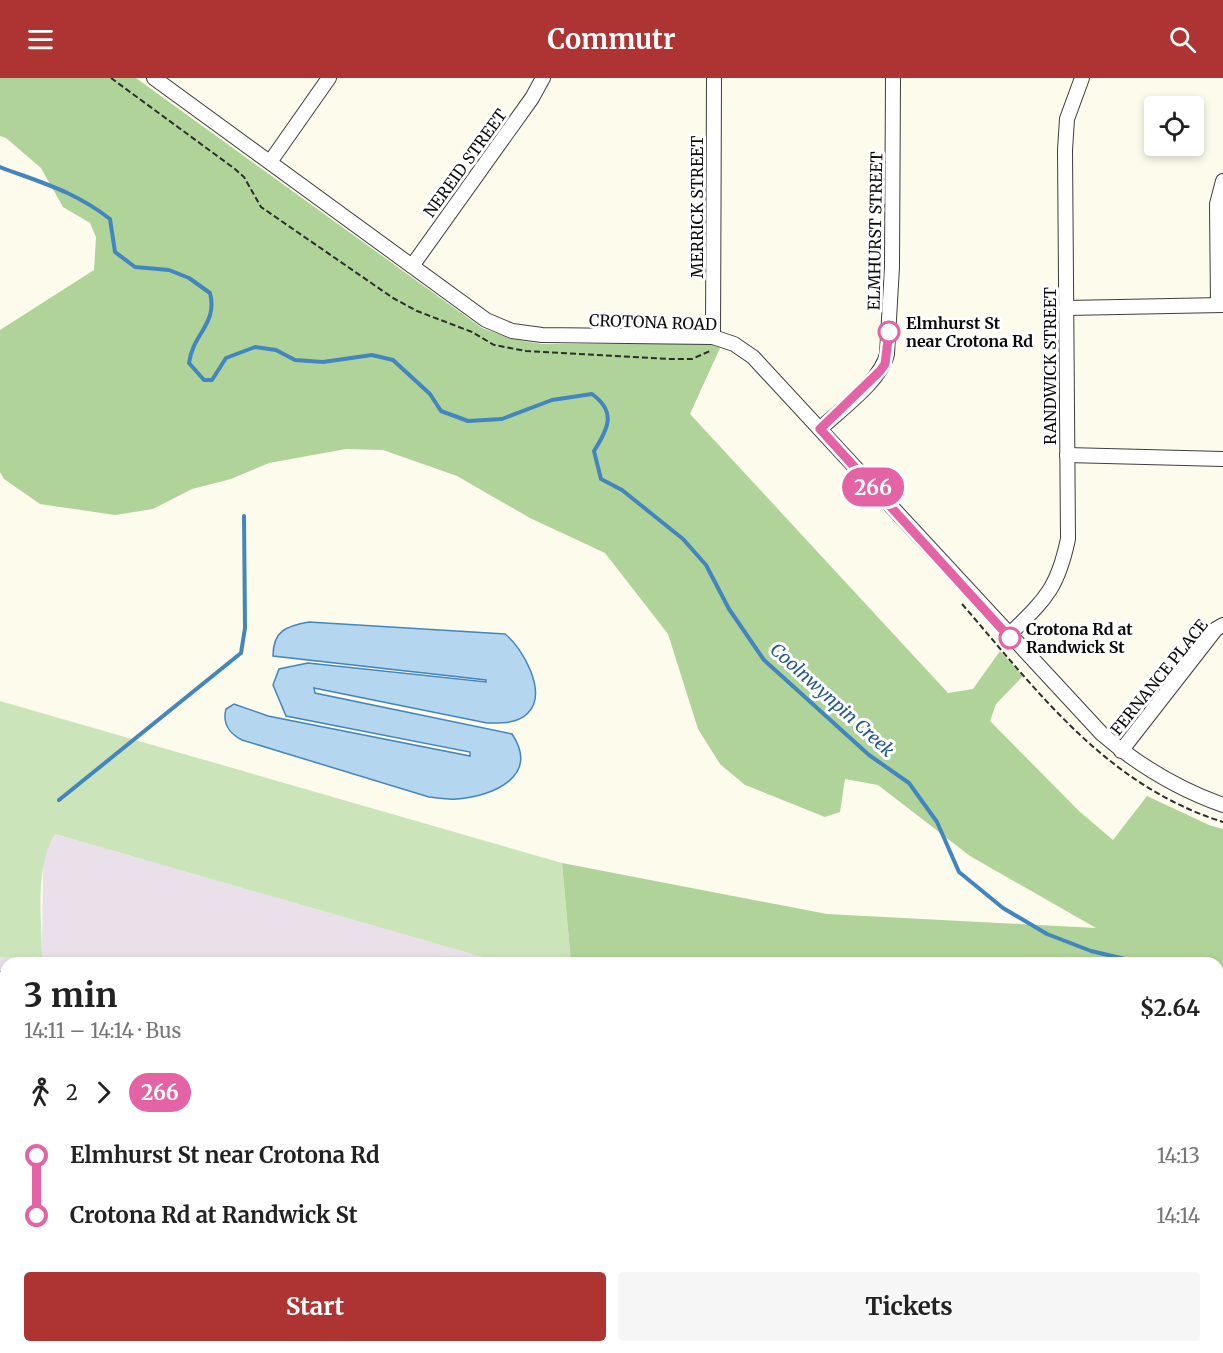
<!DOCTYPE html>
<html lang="en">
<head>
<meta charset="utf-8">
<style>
	:root { --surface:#fff; --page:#f6f6f6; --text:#222; --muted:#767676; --accent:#ad3432 }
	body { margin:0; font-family:Merriweather,serif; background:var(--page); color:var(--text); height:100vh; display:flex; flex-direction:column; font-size:22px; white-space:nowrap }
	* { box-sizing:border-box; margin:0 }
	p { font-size:20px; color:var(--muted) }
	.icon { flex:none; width:33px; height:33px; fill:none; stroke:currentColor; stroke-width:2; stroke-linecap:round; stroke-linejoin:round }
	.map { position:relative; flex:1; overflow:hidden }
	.side { position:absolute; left:0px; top:879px; width:1224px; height:396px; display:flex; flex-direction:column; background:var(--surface); border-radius:18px 18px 0 0; box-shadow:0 3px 9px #0003 }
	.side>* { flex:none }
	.badge { padding:0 12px; border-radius:20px; font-size:21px; line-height:39px }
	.controls { position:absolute; left:1144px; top:18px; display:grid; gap:12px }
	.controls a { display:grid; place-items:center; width:60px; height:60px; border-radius:6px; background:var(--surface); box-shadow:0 3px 9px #0003; font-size:30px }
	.map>.badge { position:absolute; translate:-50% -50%; box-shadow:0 0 0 3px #fff }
	.legs { display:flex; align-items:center; gap:9px; height:66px; padding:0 24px; font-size:20px }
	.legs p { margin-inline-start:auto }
	.head { display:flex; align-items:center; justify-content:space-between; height:102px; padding:0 24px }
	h1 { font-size:33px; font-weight:700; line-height:45px }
	.cta { display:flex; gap:12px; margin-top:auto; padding:12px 24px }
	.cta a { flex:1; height:69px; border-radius:6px; background:var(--accent); color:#fff; font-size:24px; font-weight:700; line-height:69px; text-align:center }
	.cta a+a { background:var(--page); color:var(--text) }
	ul { padding:0 24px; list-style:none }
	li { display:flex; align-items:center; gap:21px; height:60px; font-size:22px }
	li i { display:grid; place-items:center; width:9px; height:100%; margin:0 8px; background:currentColor }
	li i::after { content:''; width:15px; height:15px; margin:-8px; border:4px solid; border-radius:50%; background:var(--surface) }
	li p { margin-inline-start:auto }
	li:first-child i { background:linear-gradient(#0000 50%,currentColor 0) }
	li:last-child i { background:linear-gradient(currentColor 50%,#0000 0) }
	header { display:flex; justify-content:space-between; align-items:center; height:78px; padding:0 24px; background:var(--accent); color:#fff; font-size:27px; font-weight:700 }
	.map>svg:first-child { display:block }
</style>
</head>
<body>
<header><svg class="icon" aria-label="menu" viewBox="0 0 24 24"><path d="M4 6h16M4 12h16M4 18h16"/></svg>Commutr<svg class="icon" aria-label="search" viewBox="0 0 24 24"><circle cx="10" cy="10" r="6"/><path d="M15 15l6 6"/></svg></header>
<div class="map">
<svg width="1223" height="1275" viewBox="0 0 1223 1275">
	<rect width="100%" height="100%" fill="#fdfbeb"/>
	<polygon fill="#e9e0e9" points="55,756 503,885 6,885 6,1269 1212,1269 1218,1275 0,1275 0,879 42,879 43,789 46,771"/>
	<path fill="#cce4b9" d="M0 623 562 785 571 885H503L55 756C34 790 42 840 42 879H0Z"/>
	<polygon fill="#b0d39a" points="0,0 136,0 482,250 511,261 542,266 711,266 720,270 690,336 948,615 973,611 1000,573 1023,598 996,626 990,643 1079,733 1113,762 1147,718 1209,747 1223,751 1223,1275 1218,1275 1212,1269 1218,1269 1218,885 571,885 562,785 827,836 1096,850 970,778 878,707 845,701 840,734 825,739 745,707 720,686 698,651 668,556 605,475 530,440 457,398 383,372 346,371 269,385 231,401 192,411 153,431 115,437 40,426 4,401 0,394 0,252 94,192 96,159 90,145 63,129 41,90 6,60 0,58"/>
	<path fill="#b5d6ef" stroke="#4386bf" stroke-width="1.5" d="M309 544 505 556C523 570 548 615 528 635 517 646 501 645 487 645L314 610 315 615 512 656C540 698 494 718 457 721 448 722 438 720 429 719L242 662C229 655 222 646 226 631L234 626 268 638 470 678V674L286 638 273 607 279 591 308 585 486 604V602L273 578C273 553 286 548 309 544Z"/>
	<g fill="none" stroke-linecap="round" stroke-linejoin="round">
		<g stroke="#4386bf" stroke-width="4">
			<path d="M0 89C42 105 74 113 110 141L115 174 135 189 169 192 189 200 210 215C218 246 193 255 189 285L204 302H212L226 280 255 269 276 272 295 282 323 284 372 277 393 282 430 316 441 333 468 343 502 341 552 322 592 316C617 334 608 351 594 373L601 401 622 412 683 461 706 487 729 531 764 582 869 677 909 705 937 744 959 794 1003 830 1047 856 1091 873 1142 885"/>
			<polyline points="59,722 241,575 245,550 244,438"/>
			<polyline points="1218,909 1223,912"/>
		</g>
		<g stroke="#3e3e3e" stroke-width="16">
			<g id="minor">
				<path d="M154 0 486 242 512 253 542 257 713 259 734 266 753 279 1102 656C1138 687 1178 711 1223 727"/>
				<polyline points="270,84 329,0"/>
				<polyline points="412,188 532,20 543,0"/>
				<polyline points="1218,227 1217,126 1223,103"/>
				<polyline points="1066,230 1223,227"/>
				<polyline points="713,259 714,0"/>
				<path d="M820 351C840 332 881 303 887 276L892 189 893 0"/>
				<polyline points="1067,377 1223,381"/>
				<path d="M1008 558C1044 522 1057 513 1068 461L1065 72 1067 41 1082 0"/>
				<polyline points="1121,673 1216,551 1223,547"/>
				<polyline points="0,901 6,901"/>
				<polyline points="23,1275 23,1269"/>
				<polyline points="249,1275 249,1269"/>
				<polyline points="462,1275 462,1269"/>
				<polyline points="675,1275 676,1269"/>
				<polyline points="957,1275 959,1269"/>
			</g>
		</g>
		<g stroke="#2d2d2d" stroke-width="2" stroke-dasharray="6 3" stroke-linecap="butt">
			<polyline points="111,0 235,91 244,99 261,129 393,220 417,233 472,254 494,267 526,273 670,281 692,281 710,273"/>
			<path d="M962 526C1039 615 1106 707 1223 744"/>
			<polyline points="1,923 6,932"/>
			<polyline points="6,1104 6,1256"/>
			<polyline points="6,1269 6,1275"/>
			<polyline points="41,1269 41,1275"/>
			<polyline points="234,1275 234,1269"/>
			<polyline points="269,1275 269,1269"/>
			<polyline points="445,1275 445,1269"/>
			<polyline points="477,1275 477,1269"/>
		</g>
		<use href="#minor" stroke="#fff" stroke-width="14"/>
	</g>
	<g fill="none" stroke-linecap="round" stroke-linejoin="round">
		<g stroke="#fff" stroke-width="14">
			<polyline id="line-1" points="889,254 885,286 880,293 820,351 1010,560"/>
		</g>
		<use href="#line-1" stroke="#e463a4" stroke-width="9"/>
	</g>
	<g fill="#fff" stroke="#e463a4" stroke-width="3">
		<circle cx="889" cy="254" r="10"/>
		<circle cx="1010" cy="560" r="10"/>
	</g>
	<g text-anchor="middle" stroke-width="6" stroke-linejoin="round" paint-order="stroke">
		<g font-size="16" fill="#0b0b0b" stroke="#fff">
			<text transform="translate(465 85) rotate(-54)" y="6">NEREID STREET</text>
			<text transform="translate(697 129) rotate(-90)" y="6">MERRICK STREET</text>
			<text transform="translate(875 153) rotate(-89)" y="6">ELMHURST STREET</text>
			<text transform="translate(653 244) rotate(2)" y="6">CROTONA ROAD</text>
			<text transform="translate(1050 288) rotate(-90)" y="6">RANDWICK STREET</text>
			<text transform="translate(1159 599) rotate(-51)" y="6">FERNANCE PLACE</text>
		</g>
		<g font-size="16" font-weight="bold" fill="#0b0b0b" stroke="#fff" text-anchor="start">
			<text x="906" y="251">Elmhurst St<tspan x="906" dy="18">near Crotona Rd</tspan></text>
			<text x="1026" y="557">Crotona Rd at<tspan x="1026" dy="18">Randwick St</tspan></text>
		</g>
		<g font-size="18" font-style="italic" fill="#225890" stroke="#fff">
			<text transform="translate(832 622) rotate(42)" y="6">Coolnwynpin Creek</text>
		</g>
	</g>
</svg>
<div class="controls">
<a><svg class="icon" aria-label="locate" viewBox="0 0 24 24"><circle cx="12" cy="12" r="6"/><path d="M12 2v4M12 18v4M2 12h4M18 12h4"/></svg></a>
</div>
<b class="badge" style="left:873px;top:409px;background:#e463a4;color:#fff">266</b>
<section class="side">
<div class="head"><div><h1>3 min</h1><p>14:11 – 14:14 · Bus</p></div><b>$2.64</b></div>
<div class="legs"><svg class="icon" aria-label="walk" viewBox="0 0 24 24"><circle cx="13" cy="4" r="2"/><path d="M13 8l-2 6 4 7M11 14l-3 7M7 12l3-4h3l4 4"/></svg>2<svg class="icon" aria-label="forward" viewBox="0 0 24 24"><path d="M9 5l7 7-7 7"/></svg><b class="badge" style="background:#e463a4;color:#fff">266</b></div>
<ul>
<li><i style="color:#e463a4"></i><b>Elmhurst St near Crotona Rd</b><p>14:13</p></li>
<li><i style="color:#e463a4"></i><b>Crotona Rd at Randwick St</b><p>14:14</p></li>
</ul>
<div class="cta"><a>Start</a><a>Tickets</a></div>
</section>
</div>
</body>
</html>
